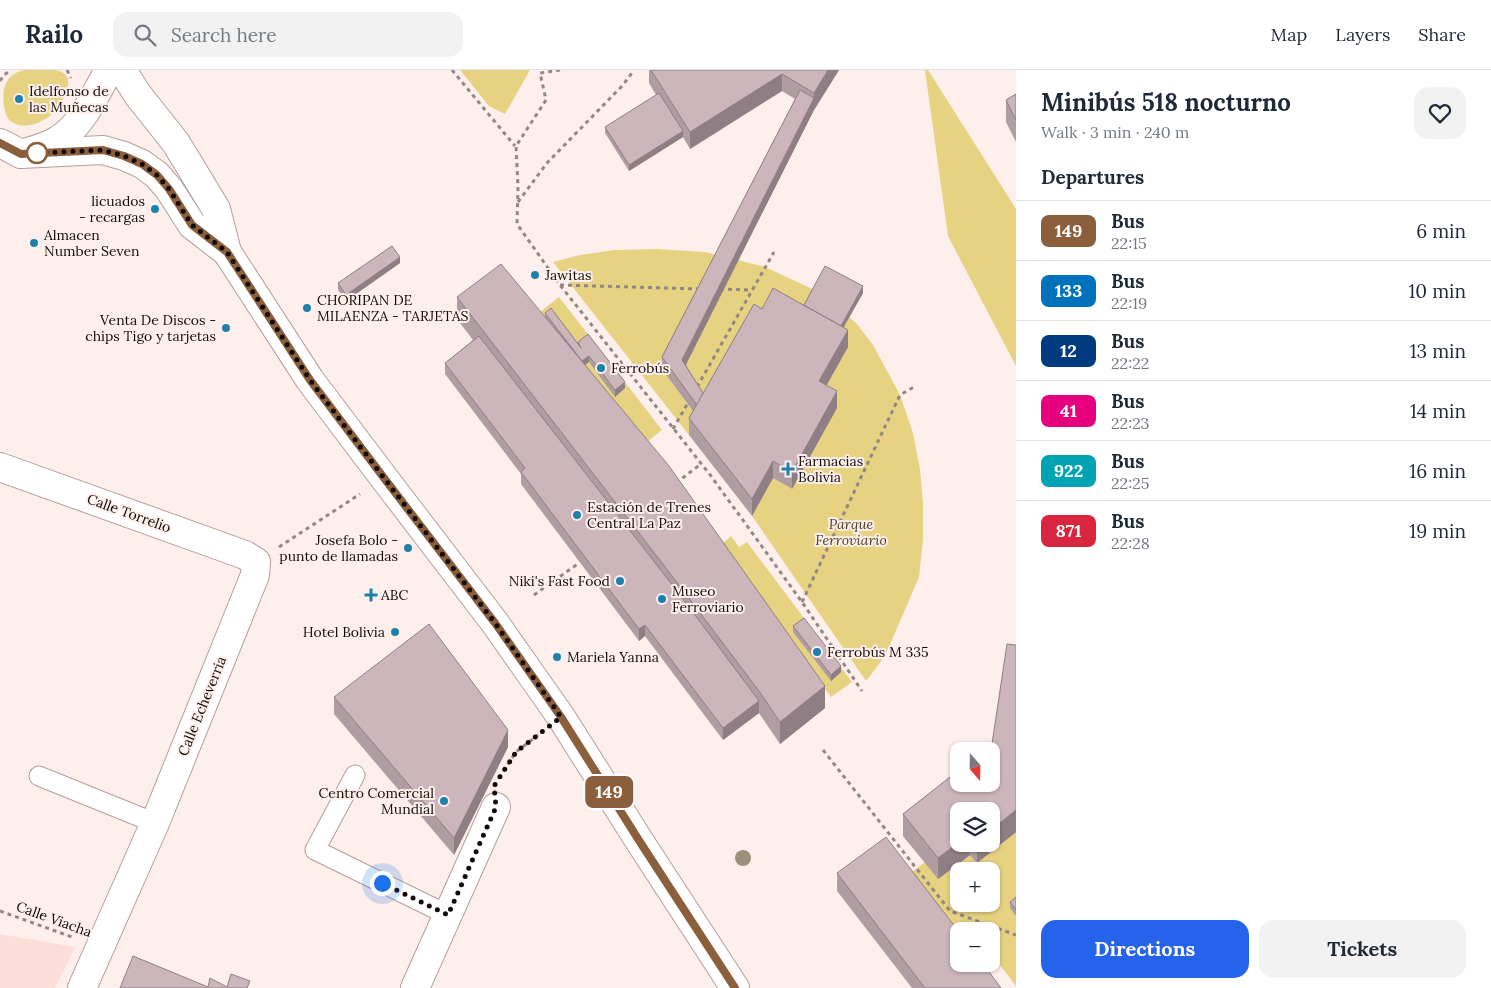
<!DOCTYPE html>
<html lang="en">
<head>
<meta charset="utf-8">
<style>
	:root { --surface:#fff; --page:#f2f2f3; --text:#1f2937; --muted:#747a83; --line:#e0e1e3; --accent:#2563eb }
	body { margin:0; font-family:Lora,serif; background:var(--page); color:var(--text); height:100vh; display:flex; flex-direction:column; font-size:19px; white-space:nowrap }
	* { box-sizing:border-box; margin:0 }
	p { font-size:16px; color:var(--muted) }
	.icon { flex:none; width:28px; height:28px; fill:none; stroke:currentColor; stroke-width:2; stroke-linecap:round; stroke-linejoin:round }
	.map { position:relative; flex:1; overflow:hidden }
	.sheet { display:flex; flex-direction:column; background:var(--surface); width:475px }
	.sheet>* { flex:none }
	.badge { padding:0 10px; border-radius:8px; font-size:18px; line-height:32px }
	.needle { width:32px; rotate:160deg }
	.controls { position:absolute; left:950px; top:672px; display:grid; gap:10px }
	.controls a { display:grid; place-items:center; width:50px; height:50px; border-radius:10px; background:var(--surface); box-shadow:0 1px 4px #0004; font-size:25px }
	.you { position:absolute; width:25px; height:25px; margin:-12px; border:4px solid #fff; border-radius:50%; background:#1a73e8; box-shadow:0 0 0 8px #1a73e833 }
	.map>.badge { position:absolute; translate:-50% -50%; box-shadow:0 0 0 2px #fff }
	h2 { padding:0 25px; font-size:19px; line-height:45px }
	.round { display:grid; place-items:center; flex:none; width:52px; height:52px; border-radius:15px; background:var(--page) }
	.overview { display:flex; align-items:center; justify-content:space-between; height:85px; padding:0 25px }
	h1 { font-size:24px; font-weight:800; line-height:38px }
	.primary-button { display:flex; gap:10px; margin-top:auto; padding:10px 25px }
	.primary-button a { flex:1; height:58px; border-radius:15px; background:var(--accent); color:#fff; font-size:20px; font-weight:800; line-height:58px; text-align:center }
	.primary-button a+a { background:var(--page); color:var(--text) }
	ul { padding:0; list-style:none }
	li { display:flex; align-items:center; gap:15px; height:60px; padding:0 25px; border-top:1px solid var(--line) }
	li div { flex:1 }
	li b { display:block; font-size:19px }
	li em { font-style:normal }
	li .badge { min-width:55px; font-weight:700; text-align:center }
	header { display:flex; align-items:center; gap:30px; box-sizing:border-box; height:70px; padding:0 25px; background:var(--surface); border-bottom:1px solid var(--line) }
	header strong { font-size:24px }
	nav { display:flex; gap:28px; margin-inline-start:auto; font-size:18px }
	.search { width:350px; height:45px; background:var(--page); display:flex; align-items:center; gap:12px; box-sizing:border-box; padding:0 18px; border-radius:15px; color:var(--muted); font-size:19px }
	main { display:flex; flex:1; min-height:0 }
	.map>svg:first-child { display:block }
</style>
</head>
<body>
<header>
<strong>Railo</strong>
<div class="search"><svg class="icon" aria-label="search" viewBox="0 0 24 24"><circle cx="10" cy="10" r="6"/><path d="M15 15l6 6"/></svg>Search here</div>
<nav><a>Map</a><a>Layers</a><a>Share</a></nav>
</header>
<main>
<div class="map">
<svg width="1016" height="918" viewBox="0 0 1016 918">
	<rect width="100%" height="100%" fill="#fdefec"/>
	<polygon fill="#fdddd7" points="0,864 75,877 55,918 0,918"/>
	<g fill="#e6d280" fill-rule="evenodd">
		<path d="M24 0C34 0 45 0 55 0 80 4 64 30 54 42 43 54 18 63 7 47 0 28 1 5 24 0Z"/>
		<polygon points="460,0 530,0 505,44 489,36"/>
		<polygon points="925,0 928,0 1016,139 1016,296 948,166"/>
		<polygon points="656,179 705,182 765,197 823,224 857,254 873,275 900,325 913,363 920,399 923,433 923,469 919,507 885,586 866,611 752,446 773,408 792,419 837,338 753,251 689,365 553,192 580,185 615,180"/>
		<polygon points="559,227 662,360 642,376 539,243"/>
		<polygon points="731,466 739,477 747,472 852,612 831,627 720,476"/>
		<path d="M1016 597V916L991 883V861H959V865L904 808 925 792 903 766 969 714H991ZM959 741H991V774H959ZM959 801H991V834H959Z"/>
	</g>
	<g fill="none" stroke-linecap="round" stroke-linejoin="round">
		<g stroke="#b49e9a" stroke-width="21">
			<g id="lane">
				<polyline points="355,705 315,780 448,845"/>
				<polyline points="39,706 155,753"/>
			</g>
		</g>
		<g stroke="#b49e9a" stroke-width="30">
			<g id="street">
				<polyline points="0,397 245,485 256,492 255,505 155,753 82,918"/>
				<polyline points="415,918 496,737"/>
			</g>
		</g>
		<g stroke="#b49e9a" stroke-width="30">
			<g id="primary">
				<polyline points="122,0 138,25 176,73 216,139 227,182 310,310 384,408 495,553 561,647 640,772 735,918"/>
				<path d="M0 73 21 84C34 80 47 77 58 70 83 55 95 24 109 0"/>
				<polyline points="21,84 103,80 124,86 142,94 157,105 169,119 192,155 227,182"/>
			</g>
		</g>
		<g stroke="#938785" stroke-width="3" stroke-dasharray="4 4" stroke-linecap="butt">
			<polyline points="67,0 71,8"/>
			<polyline points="452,0 515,76"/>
			<polyline points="560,0 540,3 546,30 516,76 518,117 517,154 560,215 711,406 802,532 862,621"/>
			<polyline points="0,11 4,5 11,0"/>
			<polyline points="518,132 547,93 623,15 634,0"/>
			<polyline points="560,215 701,219"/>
			<polyline points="720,219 751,220"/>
			<polyline points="697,317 774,182"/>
			<polyline points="673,359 689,331"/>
			<polyline points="676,413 701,394"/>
			<polyline points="279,477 360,424"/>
			<polyline points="534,525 579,493"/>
			<polyline points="802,532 900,325 914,317"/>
			<polyline points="823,680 950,841 1016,865"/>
			<polyline points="499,708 516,682 538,665"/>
			<polyline points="0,841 72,867"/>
		</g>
		<use href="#lane" stroke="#fff" stroke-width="19"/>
		<use href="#street" stroke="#fff" stroke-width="28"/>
		<use href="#primary" stroke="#fff" stroke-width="28"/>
	</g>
	<circle fill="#9c907b" cx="743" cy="788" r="8"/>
	<g fill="#af9da2" fill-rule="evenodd">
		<polygon points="649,0 839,0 814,40 686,295 703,323 762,239 804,235 863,223 844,257 848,277 827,315 837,338 792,419 773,408 752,446 689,365 689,348 693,341 662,299 662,287 795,29 782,21 690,79 683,67 629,101 605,63 605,57 656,25 649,13"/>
		<polygon points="1016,24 1016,72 1006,52 1006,30"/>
		<polygon points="400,193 346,231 338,220 338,213"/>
		<polygon points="457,227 545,247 545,243 578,273 578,272 625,318 615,327 589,292 585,295 825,638 780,674 759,643 723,670 645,566 639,571 521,414 521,404 445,304 445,293 473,270 457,249"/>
		<polygon points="793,556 841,602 831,611 793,562"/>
		<path d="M1016 575V762L977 793 970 785 938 809 903 766V744L992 674ZM959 741 991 774H959Z"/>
		<polygon points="334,627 508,677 454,785 334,644"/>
		<polygon points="837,803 1001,918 912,918 837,821"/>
		<polygon points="1016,827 1016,846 1010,838 1010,832"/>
	</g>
	<g fill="#8f7f84">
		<polygon points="828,0 839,0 814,40 682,302 682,290 814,28 814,23"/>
		<polygon points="782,4 782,21 690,79 690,62"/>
		<polygon points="683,61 683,67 629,101 629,95"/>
		<polygon points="400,187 400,193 346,231 346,225"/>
		<polygon points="863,216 863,223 836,270 836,264"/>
		<polygon points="848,260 848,277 819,328 819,311"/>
		<polygon points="589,286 589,292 582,297 582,291"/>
		<polygon points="625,312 625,318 615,327 615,320"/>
		<polygon points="837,321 837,338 792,419 792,402"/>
		<polygon points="773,391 773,408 752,446 752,429"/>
		<polygon points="645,555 645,566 639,571 639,559"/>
		<polygon points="841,596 841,602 831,611 831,605"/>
		<polygon points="825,616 825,638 780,674 780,652"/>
		<polygon points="759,631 759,643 723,670 723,658"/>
		<polygon points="508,660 508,677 454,785 454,768"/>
		<polygon points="1016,740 1016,762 977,793 977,774 991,774 991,760"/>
		<polygon points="959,772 959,774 970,774 970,785 938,809 938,788"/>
	</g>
	<g fill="#ccb6bc" stroke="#8f7f84">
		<polygon points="651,0 828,0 814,23 782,4 690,62"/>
		<polygon points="800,20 814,28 682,290 703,323 697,335 662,287"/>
		<polygon points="659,23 683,61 629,95 605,57"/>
		<polygon points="1016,24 1016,50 1006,30"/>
		<polygon points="392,176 400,187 346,225 338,213"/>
		<polygon points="501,194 669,396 825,616 780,652 759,621 679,515 457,227"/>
		<polygon points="825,196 863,216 841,256 804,235"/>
		<polygon points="773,218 848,260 819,311 837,321 792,402 773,391 752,429 689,348 754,234 762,239"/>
		<polygon points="551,238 581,278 578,272 588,264 625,312 615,320 589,286 582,291 545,243"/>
		<polygon points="479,266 680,525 759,631 723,658 645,555 639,559 521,402 525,398 445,293"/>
		<polygon points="804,548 841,596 831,605 793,556"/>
		<polygon points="429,554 508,660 454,768 334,627"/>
		<polygon points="1007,574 1016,575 1016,740 991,760 991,741 959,741 959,772 938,788 903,744 959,700 959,714 991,714 991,681 983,681 992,674"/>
		<polygon points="886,767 959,862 959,894 983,894 1001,918 925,918 837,803"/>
		<polygon points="1016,827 1016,840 1010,832"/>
		<polygon points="133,886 208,917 210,908 227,917 231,904 250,911 247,918 120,918"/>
	</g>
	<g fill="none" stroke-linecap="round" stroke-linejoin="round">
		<g stroke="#fff" stroke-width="11">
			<polyline id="line" points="0,73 21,84 103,80 124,86 142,94 157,105 169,119 192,155 227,182 310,310 384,408 495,553 561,647 640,772 735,918"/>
		</g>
		<use href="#line" stroke="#8b5e3c" stroke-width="8"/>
		<polyline stroke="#120a09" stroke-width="5" stroke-dasharray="0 9" points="37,83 103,80 124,86 142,94 157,105 169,119 192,155 227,182 310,310 384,408 495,553 561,647 516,682 494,716 496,737 448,845 382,813"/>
	</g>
	<g fill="#1d81ac" stroke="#fdefec" stroke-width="2">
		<circle cx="19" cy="29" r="5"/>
		<circle cx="155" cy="139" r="5"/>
		<circle cx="34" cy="173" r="5"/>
		<circle cx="535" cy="205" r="5"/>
		<circle cx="307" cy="238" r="5"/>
		<circle cx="226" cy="258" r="5"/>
		<circle cx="601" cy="298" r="5"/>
		<path d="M785.5 391.5h5v5h5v5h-5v5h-5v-5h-5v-5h5z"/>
		<circle cx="577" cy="445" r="5"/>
		<circle cx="408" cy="478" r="5"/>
		<circle cx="620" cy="511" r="5"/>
		<path d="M368.5 517.5h5v5h5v5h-5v5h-5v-5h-5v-5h5z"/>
		<circle cx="662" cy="529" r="5"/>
		<circle cx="395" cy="562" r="5"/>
		<circle cx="817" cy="582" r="5"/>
		<circle cx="557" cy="587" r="5"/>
		<circle cx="444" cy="731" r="5"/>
	</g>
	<circle fill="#fff" stroke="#8b5e3c" stroke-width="2.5" cx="37" cy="83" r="10"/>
	<g text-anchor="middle" stroke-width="4" stroke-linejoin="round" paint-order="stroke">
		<g font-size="14" fill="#120a09" stroke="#fdefec" text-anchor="start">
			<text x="29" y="26">Idelfonso de<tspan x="29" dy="16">las Muñecas</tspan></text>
			<text x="145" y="136" text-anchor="end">licuados<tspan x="145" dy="16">- recargas</tspan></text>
			<text x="44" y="170">Almacen<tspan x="44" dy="16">Number Seven</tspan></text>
			<text x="545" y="210">Jawitas</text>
			<text x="317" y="235">CHORIPAN DE<tspan x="317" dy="16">MILAENZA - TARJETAS</tspan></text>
			<text x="216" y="255" text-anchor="end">Venta De Discos -<tspan x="216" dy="16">chips Tigo y tarjetas</tspan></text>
			<text x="611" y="303">Ferrobús</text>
			<text x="798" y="396">Farmacias<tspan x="798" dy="16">Bolivia</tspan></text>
			<text x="587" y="442">Estación de Trenes<tspan x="587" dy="16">Central La Paz</tspan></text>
			<text x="398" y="475" text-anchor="end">Josefa Bolo -<tspan x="398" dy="16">punto de llamadas</tspan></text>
			<text x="610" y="516" text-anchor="end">Niki's Fast Food</text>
			<text x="672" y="526">Museo<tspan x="672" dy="16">Ferroviario</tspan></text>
			<text x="381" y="530">ABC</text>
			<text x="385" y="567" text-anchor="end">Hotel Bolivia</text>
			<text x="827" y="587">Ferrobús M 335</text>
			<text x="567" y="592">Mariela Yanna</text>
			<text x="434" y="728" text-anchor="end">Centro Comercial<tspan x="434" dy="16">Mundial</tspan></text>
		</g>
		<g font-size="14" fill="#120a09" stroke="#fdefec">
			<text transform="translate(129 443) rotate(20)" y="5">Calle Torrelio</text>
			<text transform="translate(202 636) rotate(-68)" y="5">Calle Echeverria</text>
			<text transform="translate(54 849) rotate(20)" y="5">Calle Viacha</text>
		</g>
		<g font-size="14" font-style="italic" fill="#4c431f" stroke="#fdefec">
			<text x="851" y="459">Parque<tspan x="851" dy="16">Ferroviario</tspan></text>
		</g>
	</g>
</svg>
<div class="controls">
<a><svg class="needle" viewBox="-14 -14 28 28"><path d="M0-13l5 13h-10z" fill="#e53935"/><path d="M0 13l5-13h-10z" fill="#747a83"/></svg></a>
<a><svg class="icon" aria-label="layers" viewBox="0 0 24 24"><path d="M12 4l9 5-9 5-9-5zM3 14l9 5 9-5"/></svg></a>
<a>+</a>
<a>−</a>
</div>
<div class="you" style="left:382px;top:813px"></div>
<b class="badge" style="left:609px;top:722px;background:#8b5e3c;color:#fff">149</b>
</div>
<section class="sheet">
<div class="overview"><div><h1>Minibús 518 nocturno</h1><p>Walk · 3 min · 240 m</p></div><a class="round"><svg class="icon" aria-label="heart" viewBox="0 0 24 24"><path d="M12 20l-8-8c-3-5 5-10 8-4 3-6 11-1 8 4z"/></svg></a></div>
<h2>Departures</h2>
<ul>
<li><span class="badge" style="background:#8b5e3c;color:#fff">149</span><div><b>Bus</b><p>22:15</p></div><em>6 min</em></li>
<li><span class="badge" style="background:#0072bc;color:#fff">133</span><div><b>Bus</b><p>22:19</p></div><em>10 min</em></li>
<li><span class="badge" style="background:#003b80;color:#fff">12</span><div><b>Bus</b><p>22:22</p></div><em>13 min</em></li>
<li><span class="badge" style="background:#e6007e;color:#fff">41</span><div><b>Bus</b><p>22:23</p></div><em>14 min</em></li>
<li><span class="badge" style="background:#00a3b4;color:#fff">922</span><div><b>Bus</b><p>22:25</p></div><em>16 min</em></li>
<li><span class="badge" style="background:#d7263d;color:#fff">871</span><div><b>Bus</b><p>22:28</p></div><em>19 min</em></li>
</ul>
<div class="primary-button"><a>Directions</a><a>Tickets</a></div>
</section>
</main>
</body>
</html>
